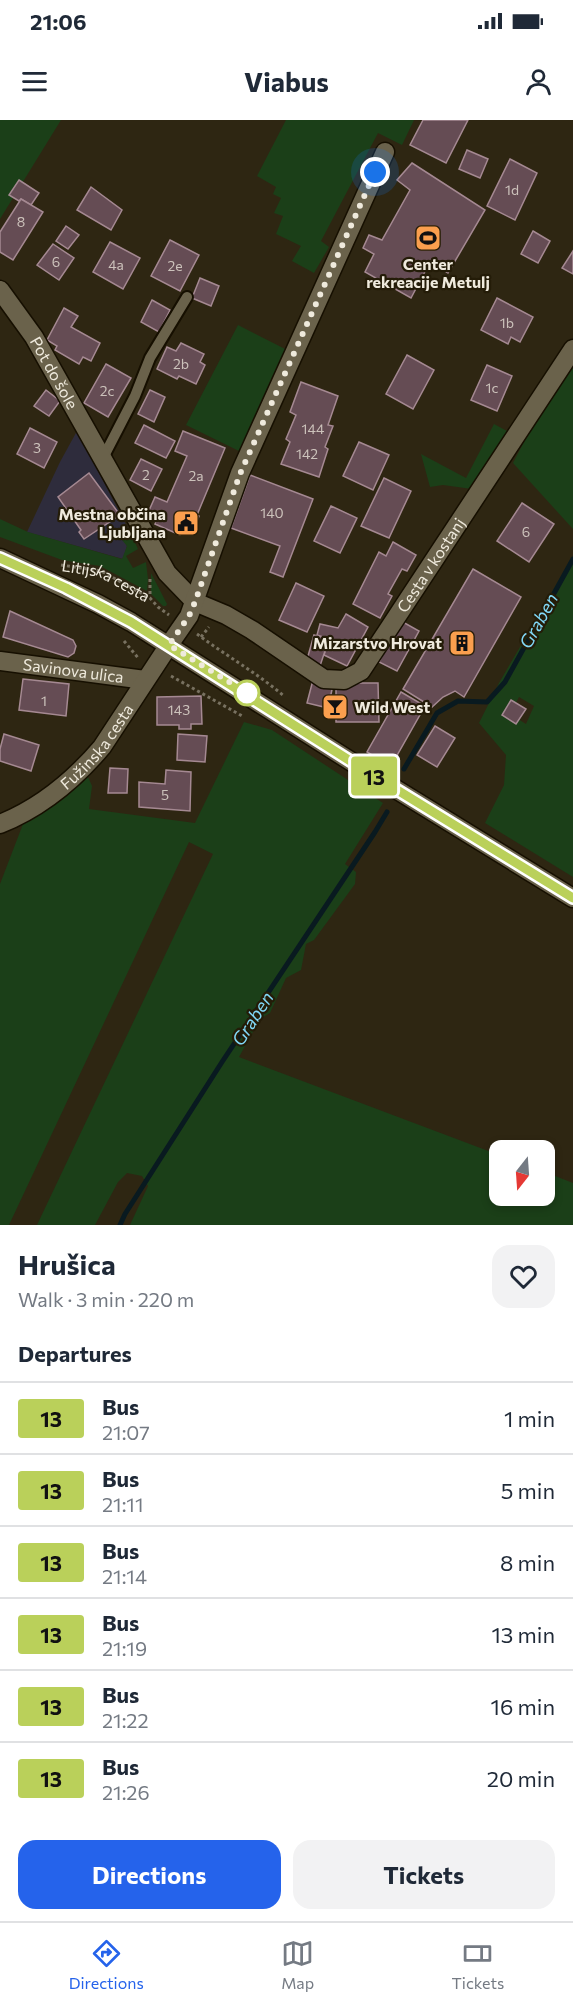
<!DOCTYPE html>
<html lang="en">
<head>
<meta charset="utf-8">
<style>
	:root { --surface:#fff; --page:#f2f2f3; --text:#1f2937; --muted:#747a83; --line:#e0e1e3; --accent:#2563eb }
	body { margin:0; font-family:Commissioner,sans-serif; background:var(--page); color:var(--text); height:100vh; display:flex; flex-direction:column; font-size:22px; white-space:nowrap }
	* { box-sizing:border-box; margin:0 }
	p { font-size:20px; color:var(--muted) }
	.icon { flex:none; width:33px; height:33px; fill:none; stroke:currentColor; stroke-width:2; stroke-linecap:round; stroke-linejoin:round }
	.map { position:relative; height:1105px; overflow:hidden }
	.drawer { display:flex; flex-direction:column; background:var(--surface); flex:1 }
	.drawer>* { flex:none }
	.badge { padding:0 12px; border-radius:4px; font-size:21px; line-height:39px }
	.needle { width:39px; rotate:197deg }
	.controls { position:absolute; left:489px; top:1020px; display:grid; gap:12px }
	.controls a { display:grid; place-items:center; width:66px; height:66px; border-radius:12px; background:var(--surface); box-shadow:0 3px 9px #0003; font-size:30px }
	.you { position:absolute; width:30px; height:30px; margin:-15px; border:4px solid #fff; border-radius:50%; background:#1a73e8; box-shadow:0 0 0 9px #1a73e833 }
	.map>.badge { position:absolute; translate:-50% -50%; box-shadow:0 0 0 3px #fff }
	h2 { padding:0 18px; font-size:22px; line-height:54px }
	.round { display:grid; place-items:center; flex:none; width:63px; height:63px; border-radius:18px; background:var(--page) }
	.summary { display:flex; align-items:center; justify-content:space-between; height:102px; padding:0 18px }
	h1 { font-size:28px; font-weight:700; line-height:45px }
	.cta { display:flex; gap:12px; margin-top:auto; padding:12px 18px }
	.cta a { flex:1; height:69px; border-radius:18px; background:var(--accent); color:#fff; font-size:24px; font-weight:700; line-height:69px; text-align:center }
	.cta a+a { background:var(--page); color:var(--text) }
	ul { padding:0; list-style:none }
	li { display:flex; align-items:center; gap:18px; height:72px; padding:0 18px; border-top:2px solid var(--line) }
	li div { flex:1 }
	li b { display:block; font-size:22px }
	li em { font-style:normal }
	li .badge { min-width:66px; font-weight:700; text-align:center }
	.status { display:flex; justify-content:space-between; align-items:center; height:42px; padding:0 30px; background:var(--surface); direction:ltr }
	.status svg { height:16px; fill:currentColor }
	header { display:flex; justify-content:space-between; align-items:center; height:78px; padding:0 18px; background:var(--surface); font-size:27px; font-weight:700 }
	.menu { display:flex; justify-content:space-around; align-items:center; height:84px; border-top:2px solid var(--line); background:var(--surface); font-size:16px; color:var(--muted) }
	.menu a { display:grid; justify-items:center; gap:3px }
	.menu .on { color:var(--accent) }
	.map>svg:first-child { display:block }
</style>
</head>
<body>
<div class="status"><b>21:06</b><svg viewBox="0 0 49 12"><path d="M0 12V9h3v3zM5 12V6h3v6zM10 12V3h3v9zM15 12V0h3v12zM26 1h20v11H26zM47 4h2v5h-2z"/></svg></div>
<header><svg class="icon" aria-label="menu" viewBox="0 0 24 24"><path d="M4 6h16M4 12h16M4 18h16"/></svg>Viabus<svg class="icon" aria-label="person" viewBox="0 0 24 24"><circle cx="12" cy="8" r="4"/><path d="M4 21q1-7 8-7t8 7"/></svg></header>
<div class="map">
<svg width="573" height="1105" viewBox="0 0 573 1105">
	<rect width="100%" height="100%" fill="#2e2612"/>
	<polygon fill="#2e2c3c" points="77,311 131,414 123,420 127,426 123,439 27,412 60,342"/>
	<g fill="#1b3f18" fill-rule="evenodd">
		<polygon points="0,0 61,0 0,99"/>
		<polygon points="286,0 414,0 402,25 378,13 321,121 329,127 314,153 292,141 301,126 276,114 283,96 274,93 281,78 273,74 276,67 257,56"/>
		<polygon points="238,205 289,231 241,332 186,305"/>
		<polygon points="573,246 573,409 513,343 527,316"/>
		<polygon points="494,304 507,311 486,349 472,369 443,365 430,367 421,334 466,358"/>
		<polygon points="0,399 28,412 122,439 127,426 122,420 131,414 138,429 126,436 133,448 146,442 148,459 147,471 100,446 62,440 0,417"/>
		<path d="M573 436V757L485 703 504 665 506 635 479 603 499 563ZM519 577 534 586 526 604 510 594Z"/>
		<polygon points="151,453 167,484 166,486 163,486 151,474"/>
		<polygon points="244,602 272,610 383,683 345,744 356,752 355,764 314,820 306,824 301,850 286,858 270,893 260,899 239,937 499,1035 500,1076 544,1076 545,1052 573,1063 573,1105 130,1105 148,1066 142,1056 127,1053 118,1062 95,1105 37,1105 213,734 189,722 9,1105 0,1105 0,764 23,704 60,681 88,657 92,666 89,689 195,703"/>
	</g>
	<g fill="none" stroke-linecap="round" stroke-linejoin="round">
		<g stroke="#091a20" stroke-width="5">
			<polyline points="404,649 437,593 458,581 487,582 505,562 573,439"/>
			<polyline points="120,1105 125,1094 222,942 375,712 387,692"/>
		</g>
	</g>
	<g fill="#654c54" stroke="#a58992" stroke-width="1.5">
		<polygon points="423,0 468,0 446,43 410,25"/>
		<polygon points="467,30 488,39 480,58 459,49"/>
		<polygon points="510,39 537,53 515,100 487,86"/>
		<polygon points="412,43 485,90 448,153 430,142 411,178 365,152 374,134 363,128 369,115 382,120 410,70 397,60"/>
		<polygon points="19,60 39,73 31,85 21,79 19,81 9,75"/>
		<polygon points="91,67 122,90 111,110 77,90"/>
		<polygon points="21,79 43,92 13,140 0,132 0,112"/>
		<polygon points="66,106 79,115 68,129 56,121"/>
		<polygon points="533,111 550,121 538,143 521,134"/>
		<polygon points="170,120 199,135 180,171 151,156"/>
		<polygon points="110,122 140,138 123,169 93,152"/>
		<polygon points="53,124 74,138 59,160 37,145"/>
		<polygon points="573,131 573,154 562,148"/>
		<polygon points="200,158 219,166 211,186 192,178"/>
		<polygon points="497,178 533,197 520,222 511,217 508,224 481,210"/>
		<polygon points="152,180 170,190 159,212 141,202"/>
		<polygon points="64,188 78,196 71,207 100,223 91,241 83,237 79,244 55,230 57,226 47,220"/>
		<polygon points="181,223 204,234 200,242 205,245 196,264 179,256 177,259 157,249 167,227 176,231"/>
		<polygon points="407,235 434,250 413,289 386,274"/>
		<polygon points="106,244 131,258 108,297 84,283"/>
		<polygon points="487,245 512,256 497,291 471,280"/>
		<polygon points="301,262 338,276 328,305 333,306 325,327 328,329 319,357 281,344 290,322 286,319 296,295 290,292"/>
		<polygon points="46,270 60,281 49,296 34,286"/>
		<polygon points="150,270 165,277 154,302 138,294"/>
		<polygon points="144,305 175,321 166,338 135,323"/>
		<polygon points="30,308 57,322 44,348 17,334"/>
		<polygon points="183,311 225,328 197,395 199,396 192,414 182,410 180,415 155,404 157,399 147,395 155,377 167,382 187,336 175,331"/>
		<polygon points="359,322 389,335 373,370 343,356"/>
		<polygon points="141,339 162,349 151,371 130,360"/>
		<polygon points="89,353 120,395 84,419 79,412 81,410 58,377"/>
		<polygon points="250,355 313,379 283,457 270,452 280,426 231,408"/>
		<polygon points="384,358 411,371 389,418 361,406"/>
		<polygon points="522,383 554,404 529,442 497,421"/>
		<polygon points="331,386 357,398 340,433 314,421"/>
		<polygon points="393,422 416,435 407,451 402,449 388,474 392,476 380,498 353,484 379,432 386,436"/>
		<polygon points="473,449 521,477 464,577 455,571 443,577 432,587 403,569"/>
		<polygon points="296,463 324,476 307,512 279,500"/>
		<polygon points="10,491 73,520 76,526 74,533 68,537 3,517"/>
		<polygon points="346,494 368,507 347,546 324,535 329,519 317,515 320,504 338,508"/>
		<polygon points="401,501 419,511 397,551 379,542"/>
		<polygon points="314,515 329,519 320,546 306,543"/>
		<polygon points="23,559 69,564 66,596 19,590"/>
		<polygon points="313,560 333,565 328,588 307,583"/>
		<polygon points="336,563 378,563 379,602 336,602"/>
		<polygon points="401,572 425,586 391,646 367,632"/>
		<polygon points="201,576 202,604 191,604 191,609 179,609 179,605 157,605 157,577"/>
		<polygon points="511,580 526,589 516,604 502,595"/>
		<polygon points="435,606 455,618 437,647 417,635"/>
		<polygon points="4,614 39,625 31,651 0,641 0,629"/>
		<polygon points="178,614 207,616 205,642 177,640"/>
		<polygon points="110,648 128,649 127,673 108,673"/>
		<polygon points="166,650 191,652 190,691 139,687 139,662 165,664"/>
	</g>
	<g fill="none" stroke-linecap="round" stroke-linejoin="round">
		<g stroke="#160f00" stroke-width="14">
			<polyline id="lane" points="103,338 135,276 150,238 187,177"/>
		</g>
		<g stroke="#160f00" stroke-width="21">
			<g id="street">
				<path id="s2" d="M0 170 34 217 167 453 195 482 226 495 252 510 324 559 344 560 361 551 573 229"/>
				<polyline points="169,525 189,496 240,353 385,32"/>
				<path id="s3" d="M0 541 145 560"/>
			</g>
		</g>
		<g stroke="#160f00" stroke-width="21">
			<g id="secondary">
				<polyline points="0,438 98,484 131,502 363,649 573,778"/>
				<path id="s4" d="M0 704C40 688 74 660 102 627L169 525"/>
			</g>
		</g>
		<g stroke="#787160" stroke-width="3" stroke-dasharray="3 3" stroke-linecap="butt">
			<path id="s1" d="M61 445 101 451 150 478 158 487 169 495"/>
			<polyline points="150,459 150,477"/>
			<path d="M197 514C225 535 257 553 284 576"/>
			<polyline points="201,517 209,507"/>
			<polyline points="124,521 139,539"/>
			<polyline points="171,556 244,597"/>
		</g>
		<use href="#lane" stroke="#6a624b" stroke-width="10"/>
		<use href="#street" stroke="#6a624b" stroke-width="18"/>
		<use href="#secondary" stroke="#6a624b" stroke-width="18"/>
	</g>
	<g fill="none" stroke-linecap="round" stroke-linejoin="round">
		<g stroke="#fff" stroke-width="14">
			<polyline id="line" points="0,438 66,468 131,502 363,649 573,778"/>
		</g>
		<use href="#line" stroke="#bad05a" stroke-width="9"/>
		<polyline stroke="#efeadd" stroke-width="6" stroke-dasharray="0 10.8" points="247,573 252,576 169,525 189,496 195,482 240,354 375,52"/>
	</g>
	<defs>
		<g id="stadium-square" transform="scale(1.35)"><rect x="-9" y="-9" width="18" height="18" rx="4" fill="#fa9f4e" stroke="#241c08"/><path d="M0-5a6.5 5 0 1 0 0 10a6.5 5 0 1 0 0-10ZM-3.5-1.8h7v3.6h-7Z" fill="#111"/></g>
		<g id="civic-square" transform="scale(1.35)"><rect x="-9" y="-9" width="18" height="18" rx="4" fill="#fa9f4e" stroke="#241c08"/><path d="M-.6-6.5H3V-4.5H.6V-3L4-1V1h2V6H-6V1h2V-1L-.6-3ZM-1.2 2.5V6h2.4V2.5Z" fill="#111"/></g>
		<g id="building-square" transform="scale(1.35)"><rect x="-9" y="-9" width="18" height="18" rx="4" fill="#fa9f4e" stroke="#241c08"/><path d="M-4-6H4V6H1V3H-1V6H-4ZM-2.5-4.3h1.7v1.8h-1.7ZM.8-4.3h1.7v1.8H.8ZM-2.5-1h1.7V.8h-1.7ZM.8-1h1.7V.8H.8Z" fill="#111"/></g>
		<g id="bar-square" transform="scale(1.35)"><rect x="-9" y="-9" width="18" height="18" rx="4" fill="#fa9f4e" stroke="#241c08"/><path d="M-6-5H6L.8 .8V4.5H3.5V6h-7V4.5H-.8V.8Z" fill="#111"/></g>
	</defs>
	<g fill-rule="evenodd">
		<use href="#stadium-square" x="428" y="118"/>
		<use href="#civic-square" x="186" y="403"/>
		<use href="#building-square" x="462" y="523"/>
		<use href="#bar-square" x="335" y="587"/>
	</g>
	<circle fill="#fff" stroke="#bad05a" stroke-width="3" cx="247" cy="573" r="12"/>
	<g text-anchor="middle" stroke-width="4.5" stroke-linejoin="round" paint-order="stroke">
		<g font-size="14" fill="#ccc2bb">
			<text x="512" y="75">1d</text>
			<text x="21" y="107">8</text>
			<text x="56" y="147">6</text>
			<text x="116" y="150">4a</text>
			<text x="175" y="151">2e</text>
			<text x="507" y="208">1b</text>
			<text x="181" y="249">2b</text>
			<text x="492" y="273">1c</text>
			<text x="107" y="276">2c</text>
			<text x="313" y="314">144</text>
			<text x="37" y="333">3</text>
			<text x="307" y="339">142</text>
			<text x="146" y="360">2</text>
			<text x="196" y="361">2a</text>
			<text x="272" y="398">140</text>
			<text x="526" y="417">6</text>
			<text x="44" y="586">1</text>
			<text x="179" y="595">143</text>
			<text x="165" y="680">5</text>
		</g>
		<g font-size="16" font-weight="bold" fill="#efeadd" stroke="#241c08" text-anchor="end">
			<text x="428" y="150" text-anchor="middle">Center<tspan x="428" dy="18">rekreacije Metulj</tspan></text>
			<text x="166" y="400">Mestna občina<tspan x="166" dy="18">Ljubljana</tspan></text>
			<text x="442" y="529">Mizarstvo Hrovat</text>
			<text x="354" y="593" text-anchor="start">Wild West</text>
		</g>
		<g font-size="16" fill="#efeadd" stroke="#241c08">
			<text dy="6" stroke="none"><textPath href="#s2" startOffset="99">Pot do šole</textPath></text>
			<text dy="6" stroke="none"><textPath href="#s2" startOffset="686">Cesta v kostanj</textPath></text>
			<text dy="6" stroke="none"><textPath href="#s1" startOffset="48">Litijska cesta</textPath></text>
			<text dy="6" stroke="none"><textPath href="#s3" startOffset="74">Savinova ulica</textPath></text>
			<text dy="6" stroke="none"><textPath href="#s4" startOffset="126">Fužinska cesta</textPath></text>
		</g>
		<g font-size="18" font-style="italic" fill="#81d8f7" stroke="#241c08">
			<text transform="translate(539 501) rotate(-61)" y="6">Graben</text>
			<text transform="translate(253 899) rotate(-57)" y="6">Graben</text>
		</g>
	</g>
</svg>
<div class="controls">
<a><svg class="needle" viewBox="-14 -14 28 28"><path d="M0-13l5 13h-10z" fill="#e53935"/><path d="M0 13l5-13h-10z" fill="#747a83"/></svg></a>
</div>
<div class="you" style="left:375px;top:52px"></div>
<b class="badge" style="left:374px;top:656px;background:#bad05a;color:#111">13</b>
</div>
<section class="drawer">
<div class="summary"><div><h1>Hrušica</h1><p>Walk · 3 min · 220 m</p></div><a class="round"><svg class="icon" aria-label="heart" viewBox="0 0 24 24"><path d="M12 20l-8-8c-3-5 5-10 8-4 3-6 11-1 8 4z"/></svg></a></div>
<h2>Departures</h2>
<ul>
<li><span class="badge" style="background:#bad05a;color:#111">13</span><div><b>Bus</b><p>21:07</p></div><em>1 min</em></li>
<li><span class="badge" style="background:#bad05a;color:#111">13</span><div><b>Bus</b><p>21:11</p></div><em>5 min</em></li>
<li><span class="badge" style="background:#bad05a;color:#111">13</span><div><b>Bus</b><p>21:14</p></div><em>8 min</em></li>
<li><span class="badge" style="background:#bad05a;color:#111">13</span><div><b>Bus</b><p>21:19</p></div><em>13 min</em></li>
<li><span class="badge" style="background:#bad05a;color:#111">13</span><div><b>Bus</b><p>21:22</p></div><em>16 min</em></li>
<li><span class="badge" style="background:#bad05a;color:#111">13</span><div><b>Bus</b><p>21:26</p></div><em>20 min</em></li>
</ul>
<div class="cta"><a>Directions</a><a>Tickets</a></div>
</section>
<nav class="menu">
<a class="on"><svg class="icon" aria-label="directions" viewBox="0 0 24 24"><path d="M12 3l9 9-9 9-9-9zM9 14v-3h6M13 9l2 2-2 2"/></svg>Directions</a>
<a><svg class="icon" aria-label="map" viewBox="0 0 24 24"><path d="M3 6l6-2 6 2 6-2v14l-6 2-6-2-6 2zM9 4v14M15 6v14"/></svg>Map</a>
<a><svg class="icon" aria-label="tickets" viewBox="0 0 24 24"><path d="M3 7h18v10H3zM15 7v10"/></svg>Tickets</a>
</nav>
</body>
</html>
